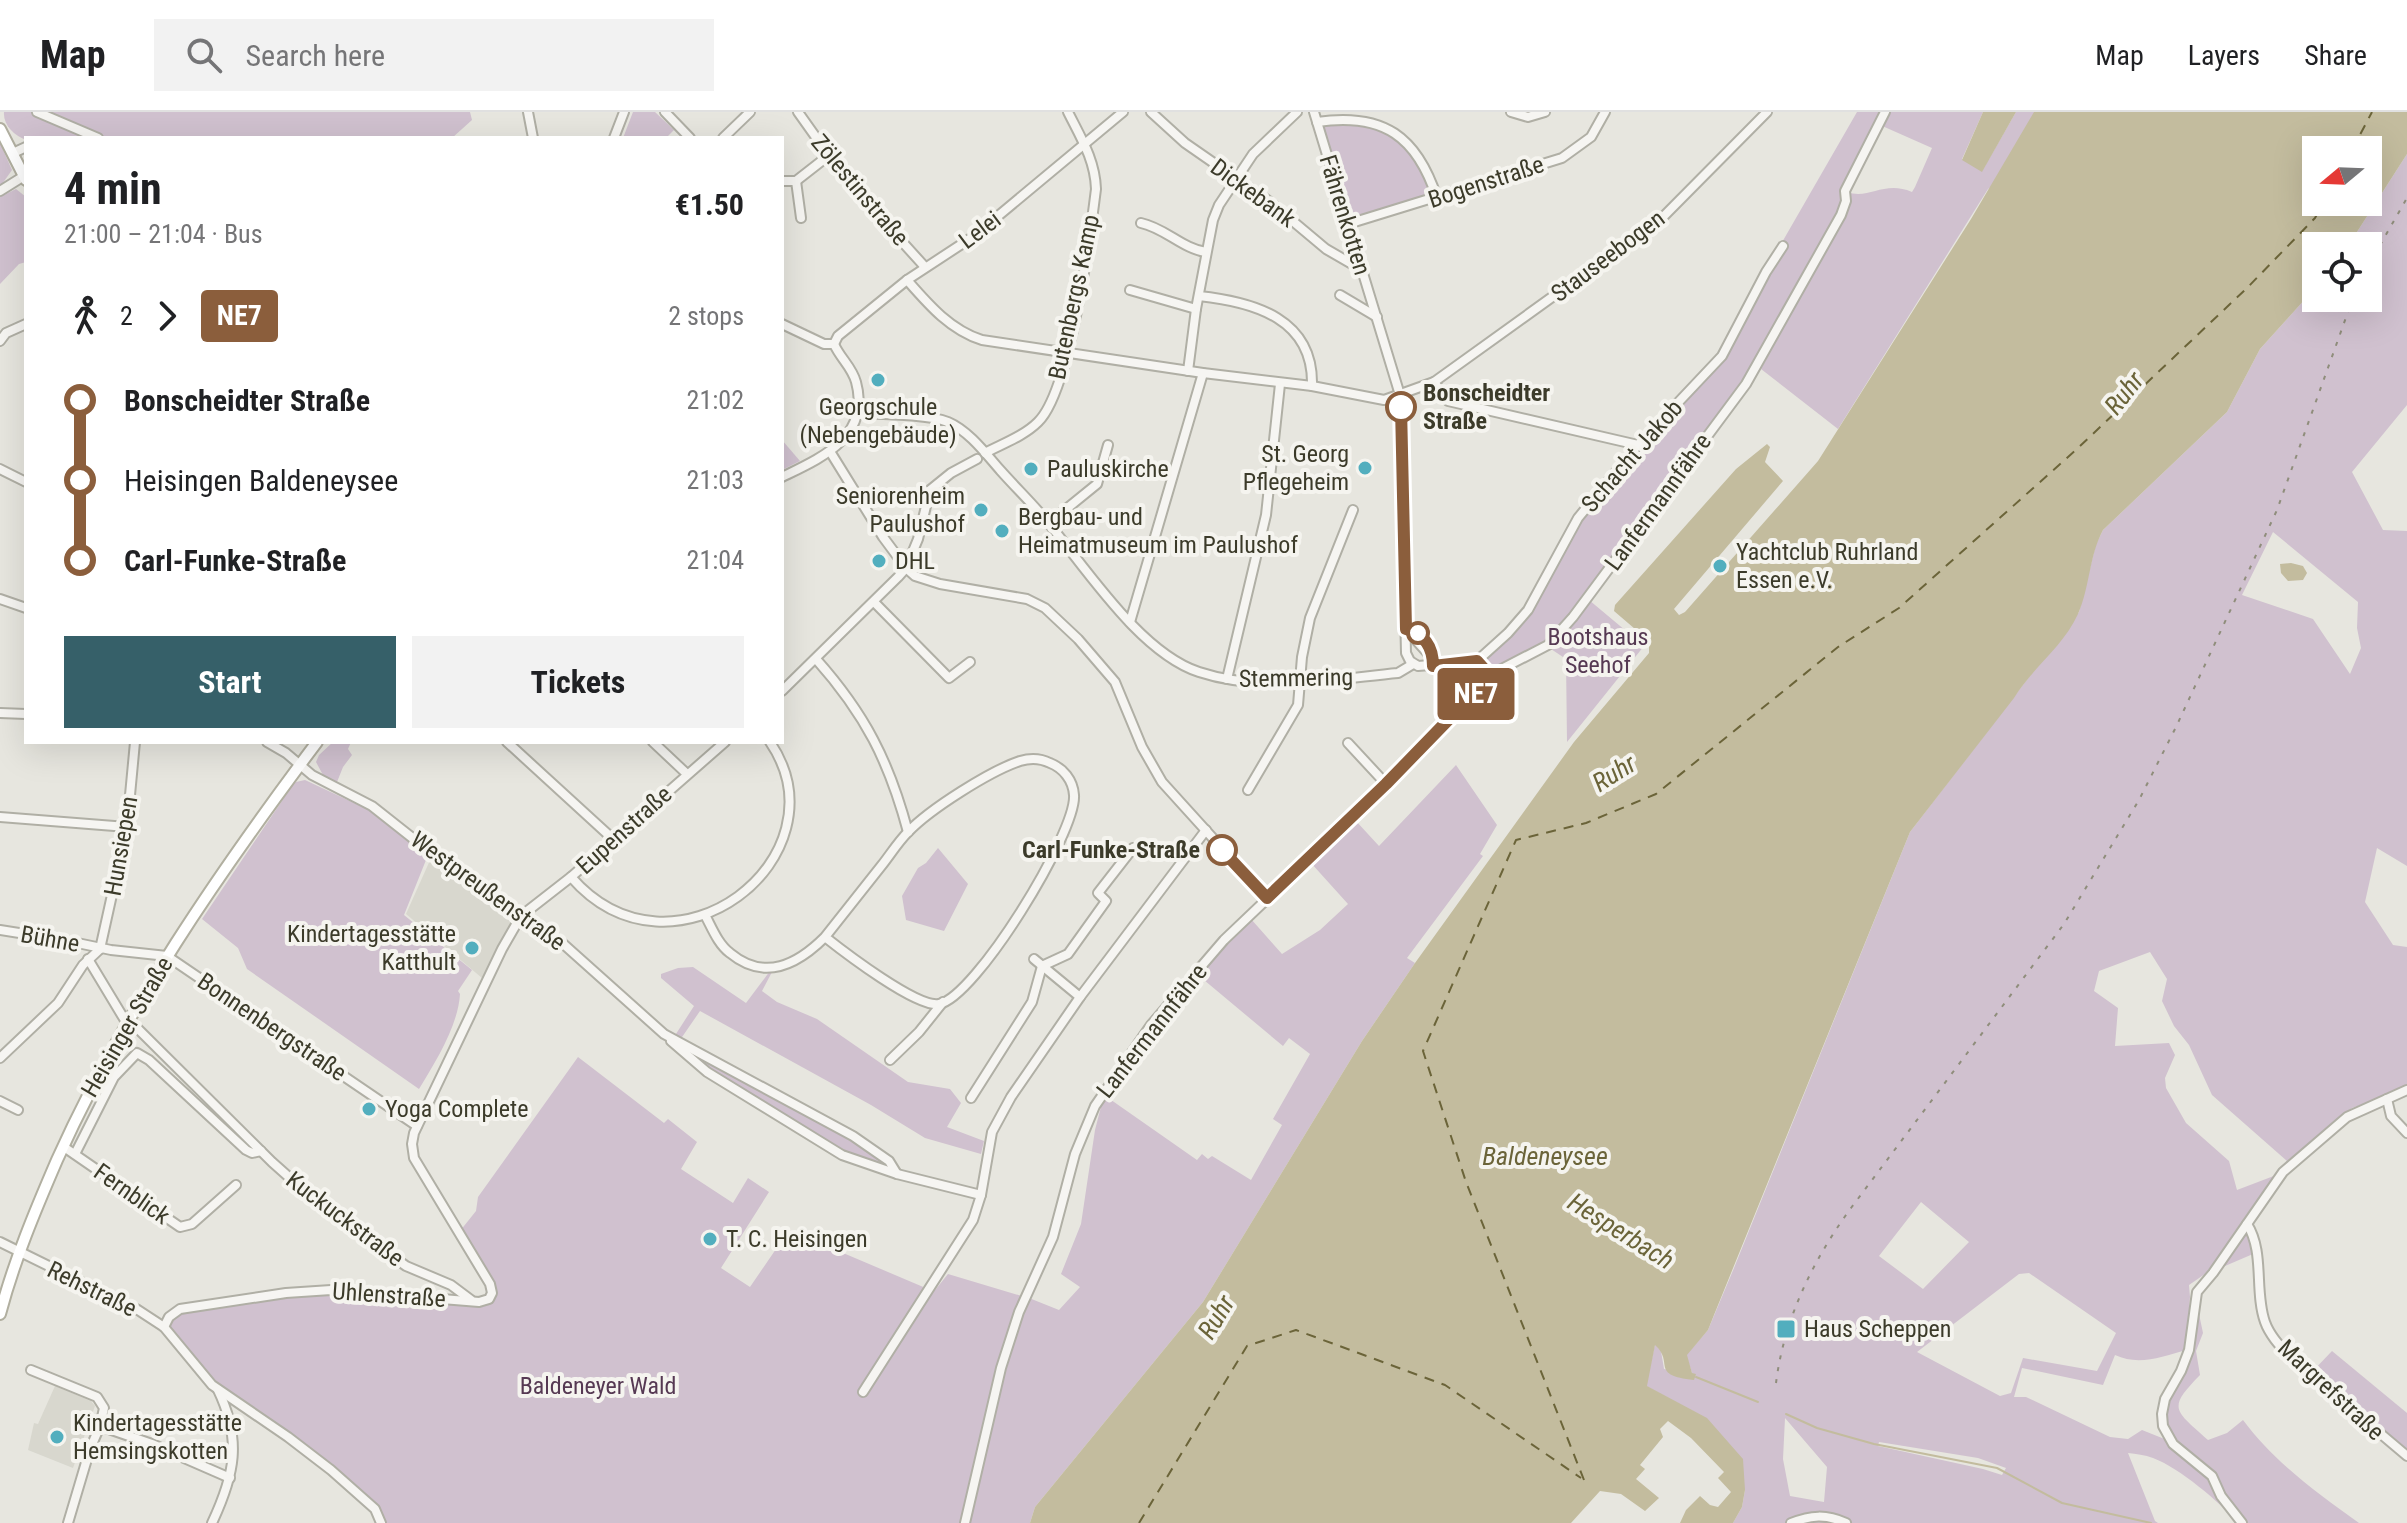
<!DOCTYPE html>
<html lang="en">
<head>
<meta charset="utf-8">
<style>
	:root { --surface:#fff; --page:#f2f2f2; --text:#202124; --muted:#757577; --line:#e0e0e0; --accent:#366069 }
	body { margin:0; font-family:"Roboto Condensed",sans-serif; background:var(--page); color:var(--text); height:100vh; display:flex; flex-direction:column; font-size:30px; white-space:nowrap }
	* { box-sizing:border-box; margin:0 }
	p { font-size:26px; color:var(--muted) }
	.icon { flex:none; width:44px; height:44px; fill:none; stroke:currentColor; stroke-width:2; stroke-linecap:round; stroke-linejoin:round }
	.map { position:relative; flex:1; overflow:hidden }
	.side { position:absolute; left:24px; top:24px; width:760px; height:608px; display:flex; flex-direction:column; background:var(--surface); border-radius:0px; box-shadow:0 8px 32px #0002 }
	.side>* { flex:none }
	.badge { padding:0 16px; border-radius:6px; font-size:28px; line-height:52px }
	.needle { width:52px; rotate:251deg }
	.buttons { position:absolute; left:2302px; top:24px; display:grid; gap:16px }
	.buttons a { display:grid; place-items:center; width:80px; height:80px; border-radius:0px; background:var(--surface); box-shadow:0 8px 32px #0002; font-size:40px }
	.map>.badge { position:absolute; translate:-50% -50%; box-shadow:0 0 0 4px #fff }
	.legs { display:flex; align-items:center; gap:12px; height:88px; padding:0 40px; font-size:26px }
	.legs p { margin-inline-start:auto }
	.summary { display:flex; align-items:center; justify-content:space-between; height:136px; padding:0 40px }
	h1 { font-size:44px; font-weight:700; line-height:60px }
	.cta { display:flex; gap:16px; margin-top:auto; padding:16px 40px }
	.cta a { flex:1; height:92px; border-radius:0px; background:var(--accent); color:#fff; font-size:32px; font-weight:700; line-height:92px; text-align:center }
	.cta a+a { background:var(--page); color:var(--text) }
	ul { padding:0 40px; list-style:none }
	li { display:flex; align-items:center; gap:28px; height:80px; font-size:30px }
	li i { display:grid; place-items:center; width:12px; height:100%; margin:0 10px; background:currentColor }
	li i::after { content:''; width:20px; height:20px; margin:-10px; border:6px solid; border-radius:50%; background:var(--surface) }
	li p { margin-inline-start:auto }
	li:first-child i { background:linear-gradient(#0000 50%,currentColor 0) }
	li:last-child i { background:linear-gradient(currentColor 50%,#0000 0) }
	header { display:flex; align-items:center; gap:48px; box-sizing:border-box; height:112px; padding:0 40px; background:var(--surface); border-bottom:2px solid var(--line) }
	header strong { font-size:38px }
	nav { display:flex; gap:44px; margin-inline-start:auto; font-size:28px }
	.search { width:560px; height:72px; background:var(--page); display:flex; align-items:center; gap:20px; box-sizing:border-box; padding:0 28px; border-radius:0px; color:var(--muted); font-size:30px }
	.map>svg:first-child { display:block }
</style>
</head>
<body>
<header>
<strong>Map</strong>
<div class="search"><svg class="icon" aria-label="search" viewBox="0 0 24 24"><circle cx="10" cy="10" r="6"/><path d="M15 15l6 6"/></svg>Search here</div>
<nav><a>Map</a><a>Layers</a><a>Share</a></nav>
</header>
<div class="map">
<svg width="2407" height="1411" viewBox="0 0 2407 1411">
	<rect width="100%" height="100%" fill="#e7e6df"/>
	<g fill="#d8d7ce">
		<polygon points="431,746 514,805 482,866 406,802"/>
		<polygon points="55,1274 91,1289 95,1294 73,1356 28,1338 34,1311 38,1312"/>
	</g>
	<g fill="#d0c1cf" fill-rule="evenodd">
		<path d="M4 0H470L472 8 452 26 26 28C14 23 3 13 4 0Z"/>
		<polygon points="633,0 655,0 674,18 666,26 623,26"/>
		<polygon points="1857,0 1883,0 1844,89 1757,252 1571,504 1547,531 1494,560 1479,541 1510,515 1535,483 1580,402 1712,252"/>
		<path d="M1887 0H1983L1962 47 1982 59 2016 0H2098L1988 77 1838 317 1761 257 1844 105 1847 80C1869 88 1884 68 1912 80L1915 75 1932 36 1880 13Z"/>
		<polygon points="1355,6 1403,26 1437,86 1348,112 1317,10"/>
		<polygon points="0,31 12,58 0,75"/>
		<path d="M2407 42V293L2352 360 2383 418 2407 419V754L2377 736 2365 790 2393 833 2407 835V973L2391 982 2352 996 2287 1049 2212 983 2189 933 2174 914 2162 889 2167 867 2150 840 2099 859 2094 879 2118 896 2115 934 2169 931 2175 943 2165 966 2166 976 2186 1011 2229 1049 2237 1078 2279 1062 2242 1112 2250 1125 2253 1142 2225 1154 2218 1146 2205 1162 2189 1173 2190 1185 2186 1238C2162 1245 2138 1254 2115 1243L2103 1273 2022 1256 2014 1285H2026L2110 1325 2128 1327 2142 1318 2167 1328 2164 1302 2167 1285 2185 1257 2196 1199 2199 1202 2203 1221 2196 1239 2200 1263C2167 1297 2174 1297 2208 1328L2227 1321 2243 1308C2274 1350 2317 1381 2359 1411H2239C2219 1390 2180 1356 2153 1346 2145 1343 2136 1342 2128 1341L2155 1409 2158 1411H1733L1742 1395 1745 1378 1659 1281 1646 1274 1655 1232 1661 1239 1664 1257 1692 1261 1686 1243 1708 1218 1734 1156 1910 720 2079 500 2096 432 2103 418 2227 300 2260 237 2316 175V186H2368V134H2348ZM2273 420 2358 490 2357 516 2361 536 2350 562 2313 507 2242 483ZM1921 1090 1969 1130 1923 1177 1879 1144ZM2029 1161 2116 1221 2097 1259 2023 1246 2011 1281 2000 1284 1917 1240 2019 1162ZM1785 1306 1827 1355 1824 1390 1790 1384 1783 1347ZM1879 1330 1978 1346 2006 1356 2002 1363 1983 1357 1878 1334Z"/>
		<polygon points="16,77 26,85 26,150 19,152 0,172 0,85"/>
		<polygon points="782,328 800,349 782,358"/>
		<polygon points="1589,488 1644,534 1567,630 1566,547 1548,535"/>
		<polygon points="333,630 351,630 348,637 352,643 343,655 337,670 323,663 316,650 319,643"/>
		<polygon points="1456,653 1497,713 1480,742 1483,744 1407,846 1415,851 1362,929 1203,1190 1035,1395 1030,1411 383,1411 380,1402 288,1320 245,1291 219,1276 166,1215 175,1200 304,1180 475,1191 493,1185 460,1119 476,1099 478,1085 578,945 664,1011 668,1007 697,1030 681,1057 733,1091 748,1066 769,1080 721,1156 750,1175 789,1118 928,1177 903,1218 948,1162 1025,1185 1001,1256 977,1340 982,1343 1003,1256 1029,1186 1059,1198 1080,1175 1061,1162 1081,1112 1095,1018 1104,983 1197,1048 1202,1042 1208,1047 1212,1044 1251,1068 1282,1013 1273,1007 1310,942 1289,926 1283,934 1198,863 1251,807 1282,842 1320,818 1348,792 1311,751 1356,709 1379,734"/>
		<path d="M305 668 367 697 428 743 404 803 472 858 458 879 460 882C458 914 436 949 419 977L247 857 238 836 202 807 292 674 296 670Z"/>
		<polygon points="938,736 968,772 944,819 906,808 902,784 918,756 926,751"/>
		<polygon points="693,855 746,891 770,859 772,860 762,879 777,890 817,907 908,970 950,977 961,991 947,1015 984,1029 981,1042 925,1026 871,993 700,899 680,928 674,925 694,894 661,866 661,862 678,856"/>
		<polygon points="679,930 849,1025 892,1058 860,1048 827,1031 707,956"/>
		<polygon points="2332,1239 2407,1301 2407,1339 2312,1260"/>
	</g>
	<g fill="#c3bc9e" fill-rule="evenodd">
		<polygon points="1983,0 2016,0 1982,60 1962,48"/>
		<path d="M2034 0H2407V42L2348 134H2316V175L2260 237 2227 300 2103 418C2089 444 2090 475 2078 502 2063 535 2033 555 2014 586L1910 720 1714 1203 1708 1218 1687 1243 1692 1261 1696 1262 1694 1268C1649 1263 1675 1251 1655 1233L1647 1274 1707 1306 1743 1347 1745 1378 1742 1395 1733 1411H1680L1686 1398 1700 1384 1710 1393 1718 1395 1731 1380 1718 1366 1724 1360 1691 1326 1668 1309 1660 1317 1663 1325 1640 1353 1645 1357 1636 1367 1659 1386 1645 1399 1621 1382 1600 1379 1571 1411H1030L1035 1395 1203 1190 1362 929 1415 851 1574 630 1649 541V529L1614 499 1615 493 1736 357 1767 332 1770 335 1765 350 1783 369 1674 497 1679 503 1685 500 1818 349 1971 107ZM2316 38H2368V90H2316Z"/>
		<polygon points="2291,451 2303,454 2307,461 2303,468 2288,469 2281,461 2280,452"/>
	</g>
	<g fill="none" stroke-linecap="round" stroke-linejoin="round">
		<g stroke="#c3bc9e" stroke-width="2">
			<polyline points="1696,1265 1758,1290"/>
			<polyline points="1786,1302 1817,1316 1874,1332 1997,1356 2062,1391 2151,1411"/>
		</g>
		<g stroke="#6b6439" stroke-width="2" stroke-dasharray="10 8" stroke-linecap="butt">
			<polyline points="2352,38 2372,0"/>
			<polyline points="1584,1368 1466,1070 1423,939 1516,728 1586,711 1656,682 1838,535 1899,496 2078,336 2247,176 2315,106 2324,90"/>
			<polyline points="1139,1411 1247,1234 1296,1218 1445,1273 1581,1366"/>
		</g>
		<g stroke="#b0afa5" stroke-width="12">
			<g id="minor">
				<polyline points="37,0 98,26"/>
				<polyline points="528,0 533,26"/>
				<polyline points="665,0 690,26"/>
				<polyline points="798,0 847,69 925,155"/>
				<polyline points="1151,0 1185,31 1270,90 1326,137 1352,152 1360,152"/>
				<polyline points="1314,0 1400,283 1406,541 1410,549 1418,554 1477,549 1488,564"/>
				<polyline points="1511,0 1528,5 1545,0"/>
				<path d="M1317 10C1384 0 1417 25 1437 86"/>
				<polyline points="614,26 624,0"/>
				<polyline points="723,26 750,0"/>
				<polyline points="13,41 26,35"/>
				<polyline points="782,69 796,69 828,44"/>
				<polyline points="796,69 801,106"/>
				<polyline points="0,79 24,64"/>
				<path d="M1141 111C1165 116 1183 137 1206 140"/>
				<polyline points="1348,112 1562,46 1591,25 1605,0"/>
				<path d="M907 168C928 192 950 218 982 228L1203 261 1312 274 1384 288 1434 270 1448 289 1638 333"/>
				<polyline points="1130,178 1196,197"/>
				<polyline points="1340,183 1377,205"/>
				<path d="M1199 184C1255 190 1314 207 1312 274"/>
				<polyline points="782,212 824,232 834,232"/>
				<polyline points="0,229 6,221 26,212"/>
				<polyline points="834,232 838,224 907,168 974,124 1123,0"/>
				<polyline points="1188,259 1196,197 1213,108 1219,93 1253,42 1297,0"/>
				<polyline points="1434,270 1662,106 1767,0"/>
				<path d="M857 301C880 302 928 302 948 310 969 319 986 342 1001 359 1017 377 1035 394 1050 413 1088 459 1141 541 1199 560 1262 581 1334 567 1398 561L1413 552"/>
				<polyline points="831,341 883,425 906,456 915,464 940,472 1027,487 1045,496 1078,527 1115,570 1142,635 1162,670 1267,786"/>
				<path d="M985 341C1002 332 1024 324 1038 310 1070 279 1090 125 1096 77 1095 48 1081 26 1068 0"/>
				<polyline points="0,357 26,370"/>
				<path d="M782 365C821 346 871 325 856 270 852 255 840 246 834 232"/>
				<polyline points="1049,411 1097,372 1108,333"/>
				<polyline points="0,487 26,496"/>
				<polyline points="874,490 949,566 970,550"/>
				<polyline points="1130,510 1203,261"/>
				<path d="M1406 517C1425 522 1433 534 1433 554"/>
				<polyline points="1406,517 1432,546"/>
				<path d="M816 547C865 602 889 649 908 720"/>
				<polyline points="1477,549 1508,521 1528,498 1578,406 1638,333 1722,244 1766,160 1783,134"/>
				<polyline points="1227,567 1266,403 1280,272"/>
				<polyline points="782,579 898,465 906,456 918,427 930,378 951,361 977,347"/>
				<polyline points="0,601 26,602"/>
				<polyline points="267,630 286,641 312,663 372,694 458,762 560,829 664,922 853,1024 889,1049 897,1062"/>
				<polyline points="507,630 613,727"/>
				<polyline points="653,630 687,662"/>
				<polyline points="1348,631 1386,672"/>
				<polyline points="1248,678 1298,593 1302,545 1310,506 1353,398"/>
				<polyline points="0,705 127,715"/>
				<path d="M571 765C673 882 848 745 770 630"/>
				<path d="M705 803C712 816 718 832 730 841 765 870 798 852 825 825 844 801 863 777 882 753 890 743 898 730 908 720 930 697 990 659 1020 649 1030 646 1040 646 1050 651 1063 656 1073 668 1074 683 1077 720 975 886 939 892 917 896 844 840 825 825"/>
				<polyline points="0,818 63,828 111,838 167,844 417,1014"/>
				<polyline points="100,837 127,715 135,630"/>
				<polyline points="88,847 126,910"/>
				<polyline points="1034,847 1080,885"/>
				<polyline points="128,907 272,1050 318,1091 406,1154 451,1173 471,1188"/>
				<polyline points="671,929 707,960 842,1043 897,1062 981,1083"/>
				<polyline points="0,946 58,891 83,853 100,837"/>
				<polyline points="890,948 919,920 943,890"/>
				<polyline points="971,986 1032,890 1042,854 1068,842 1106,789 1098,781 1133,736"/>
				<polyline points="2387,987 2391,1004 2407,1021"/>
				<polyline points="0,989 18,998"/>
				<polyline points="64,1035 180,1115 192,1112 236,1073"/>
				<polyline points="75,1042 114,965 137,941 149,948 246,1038 252,1041 261,1039"/>
				<path d="M2247 1112C2265 1140 2254 1179 2265 1210 2270 1224 2281 1235 2291 1246L2407 1344"/>
				<polyline points="0,1130 138,1198 164,1215 212,1273 288,1325 331,1358 375,1397 381,1411"/>
				<polyline points="164,1215 169,1205 180,1197 286,1181 331,1178 479,1190 489,1187 492,1181 490,1172 414,1046 412,1032 414,1021 502,837 521,804 571,765 725,630"/>
				<polyline points="31,1258 97,1285 104,1296 100,1314 152,1332 230,1366"/>
				<polyline points="863,1280 973,1108 981,1083 992,1020 1011,985 1080,885 1206,718"/>
				<polyline points="68,1411 90,1337 100,1314"/>
				<path d="M212 1411C235 1362 242 1328 218 1278"/>
				<polyline points="965,1411 1001,1256 1019,1200 1053,1125 1075,1042 1095,994 1151,913 1224,828 1354,704 1476,582 1488,564 1548,533 1573,505 1746,272 1841,103 1846,89 1845,79 1885,0"/>
				<path d="M1791 1411C1811 1403 1826 1402 1846 1411"/>
				<polyline points="2242,1411 2221,1384 2212,1364 2173,1332 2163,1314 2162,1302 2165,1287 2181,1259 2189,1238 2197,1180 2213,1161 2283,1060 2347,1005 2407,978"/>
			</g>
		</g>
		<g stroke="#b1afa0" stroke-width="14">
			<g id="major">
				<polyline points="0,17 26,68"/>
				<path d="M0 1202C14 1149 35 1099 57 1048 125 897 218 762 317 630"/>
			</g>
		</g>
		<use href="#minor" stroke="#f6f5f2" stroke-width="8"/>
		<use href="#major" stroke="#fff" stroke-width="10"/>
		<g stroke="#8f8d7b" stroke-width="2" stroke-dasharray="4 8" stroke-linecap="butt">
			<polyline points="2368,154 2407,86"/>
			<path d="M1776 1271C1784 1207 1813 1148 1851 1096L2064 812 2139 688 2176 615 2277 398 2353 186"/>
		</g>
	</g>
	<g fill="none" stroke-linecap="round" stroke-linejoin="round">
		<g stroke="#fff" stroke-width="18">
			<path id="line-1" d="M1222 738 1267 786 1386 672 1487 568 1486 559 1477 549 1433 554C1433 534 1424 522 1406 517L1401 295"/>
		</g>
		<use href="#line-1" stroke="#8b5e3c" stroke-width="12"/>
	</g>
	<g fill="#52aebe" stroke="#f5f4ef" stroke-width="3">
		<circle cx="878" cy="268" r="8"/>
		<circle cx="1365" cy="356" r="8"/>
		<circle cx="1031" cy="357" r="8"/>
		<circle cx="981" cy="398" r="8"/>
		<circle cx="1002" cy="419" r="8"/>
		<circle cx="879" cy="449" r="8"/>
		<circle cx="1720" cy="454" r="8"/>
		<circle cx="472" cy="836" r="8"/>
		<circle cx="369" cy="997" r="8"/>
		<circle cx="710" cy="1127" r="8"/>
		<rect x="1776" y="1207" width="20" height="20" rx="4"/>
		<circle cx="57" cy="1325" r="8"/>
	</g>
	<g fill="#fff" stroke="#8b5e3c" stroke-width="4">
		<circle cx="1401" cy="295" r="14"/>
		<circle cx="1418" cy="521" r="10"/>
		<circle cx="1222" cy="738" r="14"/>
	</g>
	<g text-anchor="middle" stroke-width="8" stroke-linejoin="round" paint-order="stroke">
		<g font-size="24" fill="#3c3b2a" stroke="#f5f4ef">
			<text transform="translate(1486 70) rotate(-18)" y="8">Bogenstraße</text>
			<text transform="translate(860 78) rotate(50)" y="8">Zölestinstraße</text>
			<text transform="translate(1253 81) rotate(36)" y="8">Dickebank</text>
			<text transform="translate(1345 103) rotate(73)" y="8">Fährenkotten</text>
			<text transform="translate(980 118) rotate(-37)" y="8">Lelei</text>
			<text transform="translate(1608 144) rotate(-37)" y="8">Stauseebogen</text>
			<text transform="translate(1074 185) rotate(-78)" y="8">Butenbergs Kamp</text>
			<text transform="translate(1632 344) rotate(-49)" y="8">Schacht Jakob</text>
			<text transform="translate(1658 390) rotate(-54)" y="8">Lanfermannfähre</text>
			<text transform="translate(1296 566) rotate(-1)" y="8">Stemmering</text>
			<text transform="translate(624 718) rotate(-42)" y="8">Eupenstraße</text>
			<text transform="translate(121 734) rotate(-80)" y="8">Hunsiepen</text>
			<text transform="translate(488 779) rotate(36)" y="8">Westpreußenstraße</text>
			<text transform="translate(50 827) rotate(10)" y="8">Bühne</text>
			<text transform="translate(127 915) rotate(-60)" y="8">Heisinger Straße</text>
			<text transform="translate(272 915) rotate(34)" y="8">Bonnenbergstraße</text>
			<text transform="translate(1152 919) rotate(-52)" y="8">Lanfermannfähre</text>
			<text transform="translate(132 1082) rotate(35)" y="8">Fernblick</text>
			<text transform="translate(345 1107) rotate(37)" y="8">Kuckuckstraße</text>
			<text transform="translate(92 1177) rotate(26)" y="8">Rehstraße</text>
			<text transform="translate(389 1183) rotate(4)" y="8">Uhlenstraße</text>
			<text transform="translate(2331 1278) rotate(43)" y="8">Margrefstraße</text>
		</g>
		<g font-size="24" font-weight="bold" fill="#3c3b2a" stroke="#f5f4ef" text-anchor="start">
			<text x="1423" y="289">Bonscheidter<tspan x="1423" dy="28">Straße</tspan></text>
			<text x="1200" y="746" text-anchor="end">Carl-Funke-Straße</text>
		</g>
		<g font-size="24" fill="#3c3b2a" stroke="#f5f4ef" text-anchor="start">
			<text x="878" y="303" text-anchor="middle">Georgschule<tspan x="878" dy="28">(Nebengebäude)</tspan></text>
			<text x="1349" y="350" text-anchor="end">St. Georg<tspan x="1349" dy="28">Pflegeheim</tspan></text>
			<text x="1047" y="365">Pauluskirche</text>
			<text x="965" y="392" text-anchor="end">Seniorenheim<tspan x="965" dy="28">Paulushof</tspan></text>
			<text x="1018" y="413">Bergbau- und<tspan x="1018" dy="28">Heimatmuseum im Paulushof</tspan></text>
			<text x="1736" y="448">Yachtclub Ruhrland<tspan x="1736" dy="28">Essen e.V.</tspan></text>
			<text x="895" y="457">DHL</text>
			<text x="456" y="830" text-anchor="end">Kindertagesstätte<tspan x="456" dy="28">Katthult</tspan></text>
			<text x="385" y="1005">Yoga Complete</text>
			<text x="726" y="1135">T. C. Heisingen</text>
			<text x="1804" y="1225">Haus Scheppen</text>
			<text x="73" y="1319">Kindertagesstätte<tspan x="73" dy="28">Hemsingskotten</tspan></text>
		</g>
		<g font-size="24" fill="#563953" stroke="#f5f4ef">
			<text x="1598" y="533">Bootshaus<tspan x="1598" dy="28">Seehof</tspan></text>
			<text x="598" y="1282">Baldeneyer Wald</text>
		</g>
		<g font-size="26" font-style="italic" fill="#6b6439" stroke="#f5f4ef">
			<text transform="translate(2124 281) rotate(-52)" y="9">Ruhr</text>
			<text transform="translate(1614 661) rotate(-32)" y="9">Ruhr</text>
			<text x="1545" y="1053">Baldeneysee</text>
			<text transform="translate(1621 1119) rotate(32)" y="9">Hesperbach</text>
			<text transform="translate(1216 1205) rotate(-59)" y="9">Ruhr</text>
		</g>
	</g>
</svg>
<div class="buttons">
<a><svg class="needle" viewBox="-14 -14 28 28"><path d="M0-13l5 13h-10z" fill="#e53935"/><path d="M0 13l5-13h-10z" fill="#757577"/></svg></a>
<a><svg class="icon" aria-label="locate" viewBox="0 0 24 24"><circle cx="12" cy="12" r="6"/><path d="M12 2v4M12 18v4M2 12h4M18 12h4"/></svg></a>
</div>
<b class="badge" style="left:1476px;top:582px;background:#8b5e3c;color:#fff">NE7</b>
<section class="side">
<div class="summary"><div><h1>4 min</h1><p>21:00 – 21:04 · Bus</p></div><b>€1.50</b></div>
<div class="legs"><svg class="icon" aria-label="walk" viewBox="0 0 24 24"><circle cx="13" cy="4" r="2"/><path d="M13 8l-2 6 4 7M11 14l-3 7M7 12l3-4h3l4 4"/></svg>2<svg class="icon" aria-label="forward" viewBox="0 0 24 24"><path d="M9 5l7 7-7 7"/></svg><b class="badge" style="background:#8b5e3c;color:#fff">NE7</b><p>2 stops</p></div>
<ul>
<li><i style="color:#8b5e3c"></i><b>Bonscheidter Straße</b><p>21:02</p></li>
<li><i style="color:#8b5e3c"></i><span>Heisingen Baldeneysee</span><p>21:03</p></li>
<li><i style="color:#8b5e3c"></i><b>Carl-Funke-Straße</b><p>21:04</p></li>
</ul>
<div class="cta"><a>Start</a><a>Tickets</a></div>
</section>
</div>
</body>
</html>
